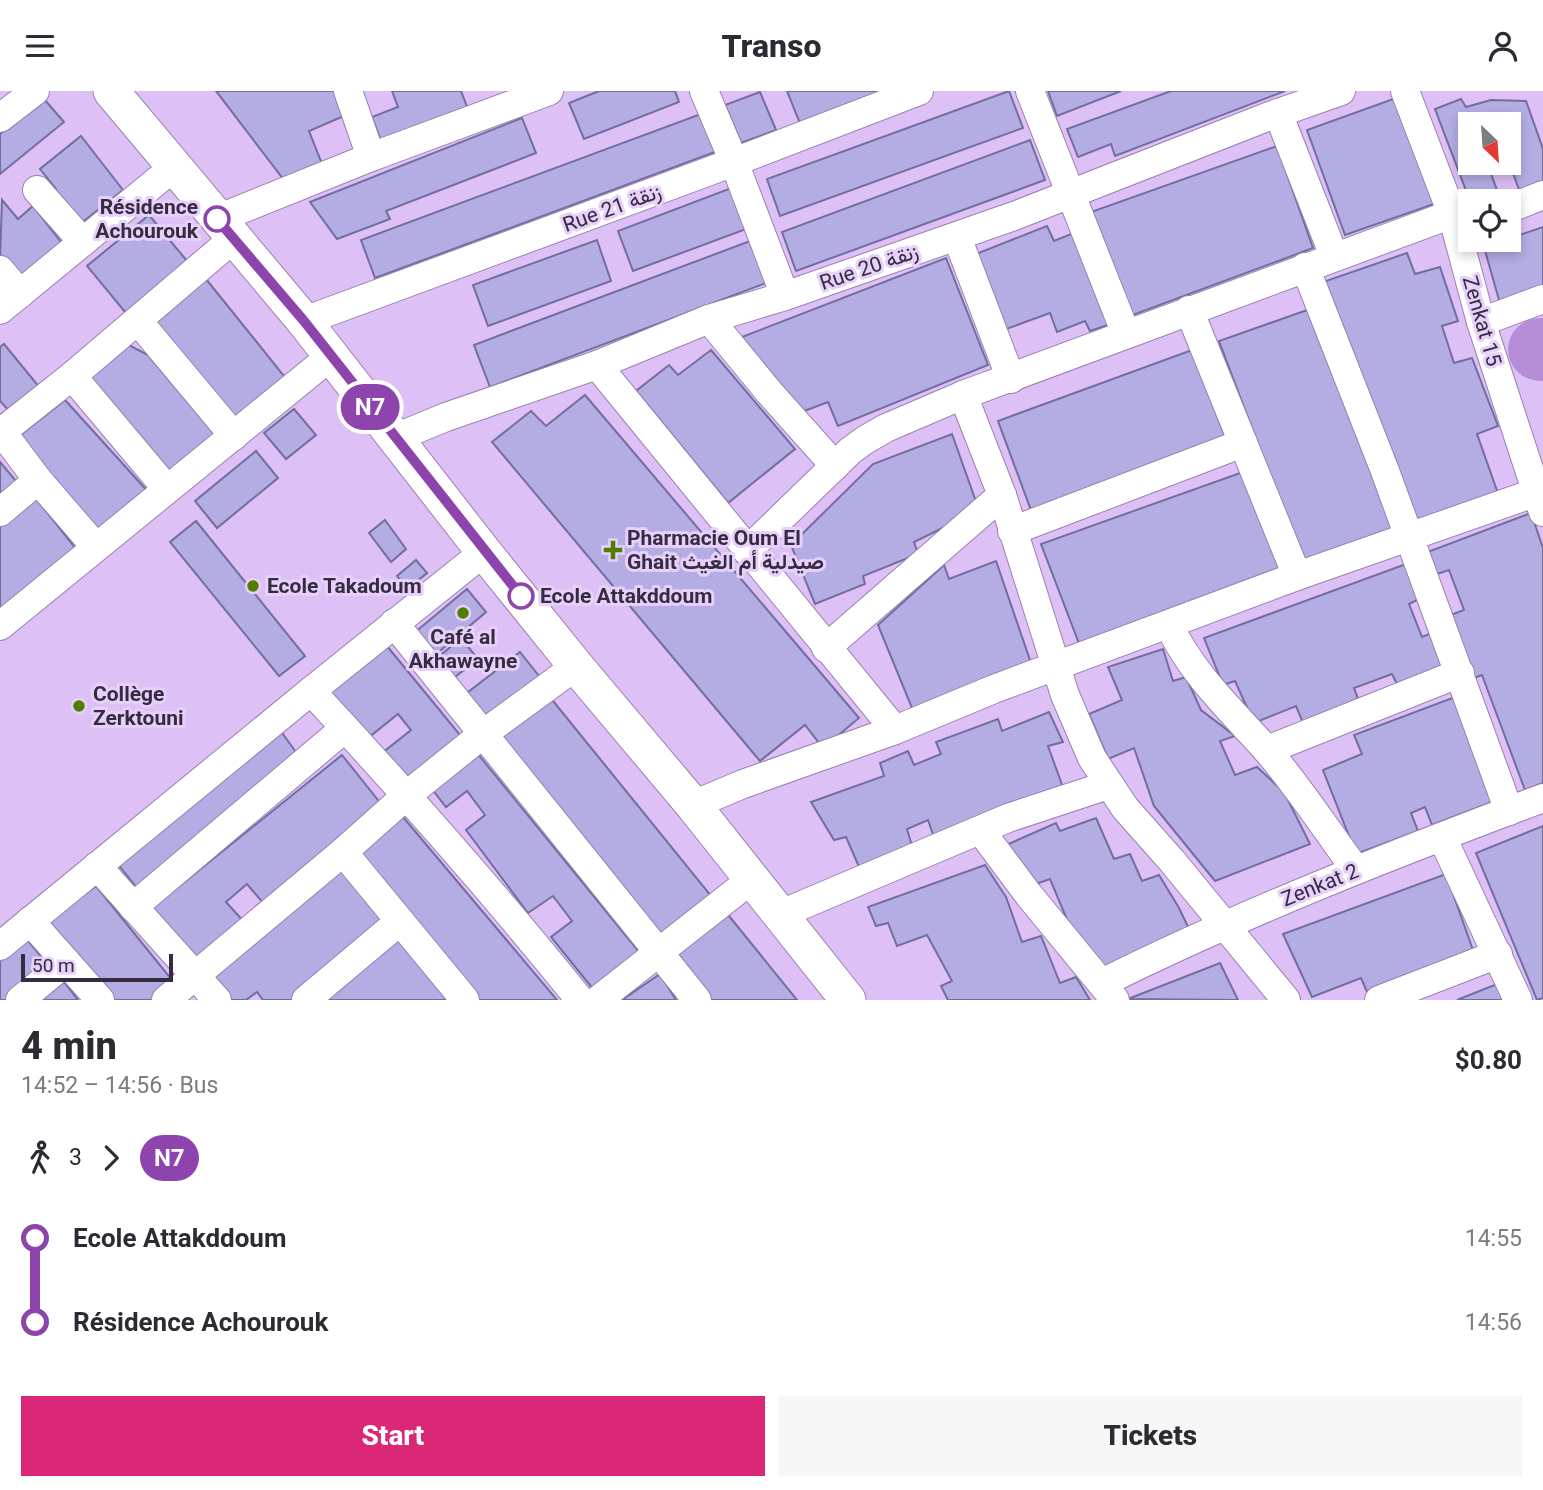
<!DOCTYPE html>
<html lang="en">
<head>
<meta charset="utf-8">
<style>
	:root { --surface:#fff; --page:#f7f7f7; --text:#2b2b33; --muted:#7c7c81; --accent:#db2777 }
	body { margin:0; font-family:Roboto,Vazirmatn,sans-serif; background:var(--page); color:var(--text); height:100vh; display:flex; flex-direction:column; font-size:26px; white-space:nowrap }
	* { box-sizing:border-box; margin:0 }
	p { font-size:23px; color:var(--muted) }
	.icon { flex:none; width:38px; height:38px; fill:none; stroke:currentColor; stroke-width:2; stroke-linecap:round; stroke-linejoin:round }
	.map { position:relative; height:909px; overflow:hidden }
	.details { display:flex; flex-direction:column; background:var(--surface); flex:1 }
	.details>* { flex:none }
	.badge { padding:0 14px; border-radius:23px; font-size:24px; line-height:46px }
	.needle { width:46px; rotate:155deg }
	.fabs { position:absolute; left:1458px; top:21px; display:grid; gap:14px }
	.fabs a { display:grid; place-items:center; width:63px; height:63px; border-radius:0px; background:var(--surface); box-shadow:0 4px 10px #0003; font-size:35px }
	.scale { position:absolute; left:21px; bottom:18px; width:152px; box-sizing:border-box; padding-left:7px; border:4px solid #362b40; border-top:0; font-size:19px; line-height:24px; white-space:nowrap; color:#362b40; -webkit-text-stroke:5px #e7d0fa; paint-order:stroke }
	.map>.badge { position:absolute; translate:-50% -50%; box-shadow:0 0 0 4px #fff }
	.legs { display:flex; align-items:center; gap:10px; height:77px; padding:0 21px; font-size:23px }
	.legs p { margin-inline-start:auto }
	.head { display:flex; align-items:center; justify-content:space-between; height:119px; padding:0 21px }
	h1 { font-size:38px; font-weight:800; line-height:52px }
	.action { display:flex; gap:14px; margin-top:auto; padding:14px 21px }
	.action a { flex:1; height:80px; border-radius:0px; background:var(--accent); color:#fff; font-size:28px; font-weight:800; line-height:80px; text-align:center }
	.action a+a { background:var(--page); color:var(--text) }
	ul { padding:0 21px; list-style:none }
	li { display:flex; align-items:center; gap:24px; height:84px; font-size:26px }
	li i { display:grid; place-items:center; width:10px; height:100%; margin:0 9px; background:currentColor }
	li i::after { content:''; width:18px; height:18px; margin:-9px; border:5px solid; border-radius:50%; background:var(--surface) }
	li p { margin-inline-start:auto }
	li:first-child i { background:linear-gradient(#0000 50%,currentColor 0) }
	li:last-child i { background:linear-gradient(currentColor 50%,#0000 0) }
	header { display:flex; justify-content:space-between; align-items:center; height:91px; padding:0 21px; background:var(--surface); font-size:32px; font-weight:800 }
	.map>svg:first-child { display:block }
</style>
</head>
<body>
<header><svg class="icon" aria-label="menu" viewBox="0 0 24 24"><path d="M4 6h16M4 12h16M4 18h16"/></svg>Transo<svg class="icon" aria-label="person" viewBox="0 0 24 24"><circle cx="12" cy="8" r="4"/><path d="M4 21q1-7 8-7t8 7"/></svg></header>
<div class="map">
<svg width="1543" height="909" viewBox="0 0 1543 909">
	<rect width="100%" height="100%" fill="#ddc0f5"/>
	<path fill="#b58cd6" d="M1543 227V290C1497 290 1496 227 1543 227Z"/>
	<g fill="#b3ade4" stroke="#736d9f" stroke-width="2">
		<polygon points="216,0 334,0 344,25 309,40 324,78 287,93"/>
		<polygon points="392,0 461,0 471,26 384,58 372,26 398,16"/>
		<polygon points="599,0 675,0 679,11 584,48 569,12"/>
		<polygon points="787,0 889,0 801,35"/>
		<polygon points="1009,0 1023,37 780,125 767,88"/>
		<polygon points="1048,0 1121,0 1057,25"/>
		<polygon points="1171,0 1285,0 1115,65 1111,53 1078,66 1067,38"/>
		<polygon points="760,1 776,39 741,52 725,14"/>
		<polygon points="1396,7 1437,112 1345,144 1307,39"/>
		<polygon points="44,8 64,31 0,83 0,43"/>
		<polygon points="1461,8 1466,16 1491,9 1526,10 1543,58 1543,102 1523,109 1508,69 1508,33 1470,33 1470,72 1487,72 1501,110 1470,110 1435,18"/>
		<polygon points="709,20 723,58 375,187 361,149"/>
		<polygon points="522,27 536,62 386,120 390,128 337,148 310,111"/>
		<polygon points="81,45 123,99 74,138 48,104 56,98 40,78"/>
		<polygon points="1030,49 1045,89 796,180 782,141"/>
		<polygon points="1277,55 1313,157 1130,225 1091,121"/>
		<polygon points="734,96 749,137 633,180 618,140"/>
		<polygon points="2,109 18,128 33,115 64,155 19,191 0,168"/>
		<polygon points="149,124 192,176 130,227 87,175"/>
		<polygon points="1047,135 1054,150 1076,141 1111,233 1090,240 1085,230 1057,241 1050,222 998,241 971,165"/>
		<polygon points="1543,136 1543,202 1501,216 1484,156"/>
		<polygon points="597,149 611,190 488,235 473,194"/>
		<polygon points="750,150 766,192 490,296 474,254"/>
		<polygon points="1407,162 1415,183 1440,176 1458,230 1442,235 1454,272 1472,267 1498,335 1477,343 1500,408 1414,436 1323,191"/>
		<polygon points="946,167 988,274 838,335 828,311 799,322 742,246"/>
		<polygon points="206,188 288,290 234,332 153,230"/>
		<polygon points="1310,218 1393,440 1303,473 1219,250"/>
		<polygon points="123,251 148,264 217,346 165,386 79,286"/>
		<polygon points="4,253 40,297 10,321 0,310 0,256"/>
		<polygon points="711,259 795,358 728,412 636,300 669,274 678,284"/>
		<polygon points="1192,259 1227,351 1032,422 998,330"/>
		<polygon points="585,304 859,627 823,657 805,634 760,670 492,351 531,320 546,335"/>
		<polygon points="65,309 151,404 94,450 14,349"/>
		<polygon points="294,318 316,344 286,368 264,342"/>
		<polygon points="952,343 979,419 914,451 918,463 863,485 865,493 815,513 791,454 873,373"/>
		<polygon points="256,360 278,387 217,437 195,410"/>
		<polygon points="0,371 21,396 0,413"/>
		<polygon points="1243,381 1281,483 1080,555 1041,453"/>
		<polygon points="34,405 80,463 0,529 0,433"/>
		<polygon points="1531,422 1543,457 1543,692 1525,699 1482,584 1474,587 1448,525 1464,519 1449,479 1434,484 1425,462"/>
		<polygon points="385,429 406,458 391,471 369,442"/>
		<polygon points="196,430 305,565 279,585 170,451"/>
		<polygon points="416,469 427,482 407,498 397,485"/>
		<polygon points="996,470 1032,575 914,622 878,534 944,474 949,488"/>
		<polygon points="1406,473 1419,508 1409,513 1422,546 1434,541 1447,577 1398,595 1392,583 1354,597 1360,613 1304,634 1296,615 1254,632 1235,590 1223,594 1204,547"/>
		<polygon points="467,498 486,521 434,565 414,542"/>
		<polygon points="461,547 478,568 451,589 435,569"/>
		<polygon points="382,549 465,650 408,695 381,663 411,639 398,623 368,647 325,595"/>
		<polygon points="1163,558 1173,590 1186,586 1201,619 1235,645 1220,650 1235,684 1257,676 1284,701 1310,753 1215,790 1154,715 1134,657 1108,668 1089,623 1122,609 1108,576"/>
		<polygon points="520,561 543,590 486,634 463,605"/>
		<polygon points="549,605 716,811 666,852 496,645"/>
		<polygon points="1455,606 1495,710 1432,734 1425,716 1411,722 1418,740 1356,763 1323,679 1362,663 1354,644"/>
		<polygon points="1049,621 1063,651 1048,655 1065,702 937,755 928,729 907,738 914,762 863,785 846,746 834,749 811,711 884,685 880,672 908,660 914,674 941,663 936,651 998,628 1002,640"/>
		<polygon points="280,639 301,668 141,802 117,772"/>
		<polygon points="473,657 644,867 597,903 551,846 572,830 553,805 528,822 466,739 485,724 467,700 446,716 428,693"/>
		<polygon points="342,664 382,714 264,813 247,793 226,811 245,832 195,872 151,818"/>
		<polygon points="403,726 557,909 475,909 356,765"/>
		<polygon points="1096,727 1114,768 1130,763 1142,790 1159,784 1179,817 1191,842 1104,880 1068,831 1050,788 1030,795 1004,755 1056,732 1060,740"/>
		<polygon points="1543,735 1543,907 1537,909 1476,762"/>
		<polygon points="985,774 1006,806 1022,851 1041,845 1060,892 1076,886 1090,909 948,909 941,895 952,890 927,844 897,855 888,832 876,835 868,816"/>
		<polygon points="344,777 388,832 296,909 263,909 257,901 246,909 227,909 210,888"/>
		<polygon points="1446,783 1474,862 1368,903 1361,887 1312,906 1283,843"/>
		<polygon points="96,795 176,894 155,909 106,909 43,834"/>
		<polygon points="725,820 797,909 707,909 674,861"/>
		<polygon points="24,845 51,877 13,909 0,909 0,865"/>
		<polygon points="397,846 448,909 323,909"/>
		<polygon points="1220,872 1238,909 1128,908"/>
		<polygon points="660,883 676,909 622,909"/>
		<polygon points="64,891 78,909 41,909"/>
		<polygon points="1497,893 1504,909 1457,909"/>
	</g>
	<g fill="none" stroke-linecap="round" stroke-linejoin="round">
		<g stroke="#9b80b1" stroke-width="30">
			<g id="minor">
				<polyline points="348,0 371,66"/>
				<polyline points="704,0 734,71 785,205"/>
				<polyline points="1030,0 1126,243"/>
				<polyline points="1405,0 1452,123 1481,231 1543,421"/>
				<polyline points="1278,22 1334,165"/>
				<polyline points="0,27 35,0"/>
				<polyline points="37,99 83,151"/>
				<polyline points="1508,118 1543,104"/>
				<polyline points="217,128 371,66 549,0"/>
				<polyline points="957,146 1011,288"/>
				<polyline points="1305,176 1385,380 1509,720"/>
				<polyline points="0,179 20,203"/>
				<polyline points="0,219 174,76"/>
				<polyline points="1189,219 1297,485"/>
				<polyline points="709,228 769,301 835,375"/>
				<polyline points="138,230 234,345"/>
				<polyline points="304,230 734,71 919,0"/>
				<polyline points="1481,231 1543,208"/>
				<polyline points="597,274 895,639"/>
				<polyline points="72,285 167,398"/>
				<polyline points="963,304 1002,404 1065,604 1092,667 1125,717 1172,770 1286,909"/>
				<polyline points="0,342 72,285 233,148"/>
				<polyline points="395,347 446,326 597,274 709,228 785,205 1014,125 1267,26 1341,0"/>
				<polyline points="38,389 95,455"/>
				<polyline points="0,421 38,389 2,341"/>
				<polyline points="1012,440 1243,352"/>
				<polyline points="747,460 850,360 865,349 886,337 963,304 1452,123"/>
				<polyline points="394,532 697,909"/>
				<path d="M1169 534C1192 583 1230 618 1265 657 1297 693 1327 740 1356 779"/>
				<polyline points="0,535 331,265"/>
				<polyline points="826,557 1002,404"/>
				<path d="M311 600C404 700 494 802 580 909"/>
				<polyline points="1267,659 1460,582"/>
				<polyline points="693,714 743,693 895,639 994,598 1297,485 1543,399"/>
				<polyline points="981,740 1028,803 1115,909"/>
				<polyline points="1442,746 1518,909"/>
				<polyline points="343,761 465,909"/>
				<polyline points="97,775 217,909"/>
				<polyline points="133,816 345,637"/>
				<polyline points="781,823 1008,727 1108,694"/>
				<polyline points="30,830 100,909"/>
				<polyline points="0,855 311,600 484,461"/>
				<path d="M1102 892C1245 821 1394 763 1543 707"/>
				<polyline points="20,909 66,871"/>
				<polyline points="166,909 343,761 407,704 483,643 576,575"/>
				<polyline points="306,909 400,830"/>
				<polyline points="598,909 752,788"/>
				<polyline points="1379,909 1498,863"/>
			</g>
		</g>
		<g stroke="#9b80b1" stroke-width="37">
			<polyline id="major" points="111,0 304,230 484,461 576,575 693,714 848,909"/>
		</g>
		<use href="#minor" stroke="#fff" stroke-width="28"/>
		<use href="#major" stroke="#fff" stroke-width="35"/>
	</g>
	<g fill="none" stroke-linecap="round" stroke-linejoin="round">
		<g stroke="#fff" stroke-width="16">
			<polyline id="line-1" points="217,128 304,230 521,505"/>
		</g>
		<use href="#line-1" stroke="#8e44ad" stroke-width="10"/>
	</g>
	<g fill="#fff" stroke="#8e44ad" stroke-width="3.5">
		<circle cx="217" cy="128" r="12"/>
		<circle cx="521" cy="505" r="12"/>
	</g>
	<g fill="#537d00" stroke="#e7d0fa" stroke-width="2.5">
		<path d="M609.5 448.5h7v7h7v7h-7v7h-7v-7h-7v-7h7z"/>
		<circle cx="253" cy="495" r="7"/>
		<circle cx="463" cy="522" r="7"/>
		<circle cx="79" cy="615" r="7"/>
	</g>
	<g text-anchor="middle" stroke-width="6" stroke-linejoin="round" paint-order="stroke">
		<g font-size="21" font-weight="bold" fill="#362b40" stroke="#e7d0fa" text-anchor="end">
			<text x="198" y="123">Résidence<tspan x="198" dy="24">Achourouk</tspan></text>
			<text x="540" y="512" text-anchor="start">Ecole Attakddoum</text>
		</g>
		<g font-size="21" fill="#362b40" stroke="#e7d0fa">
			<text transform="translate(612 117) rotate(-20)" y="7">Rue 21 زنقة</text>
			<text transform="translate(869 176) rotate(-19)" y="7">Rue 20 زنقة</text>
			<text transform="translate(1482 230) rotate(74)" y="7">Zenkat 15</text>
			<text transform="translate(1320 794) rotate(-22)" y="7">Zenkat 2</text>
		</g>
		<g font-size="21" font-weight="bold" fill="#362b40" stroke="#e7d0fa" text-anchor="start">
			<text x="627" y="454">Pharmacie Oum El<tspan x="627" dy="24">Ghait صيدلية أم الغيث</tspan></text>
			<text x="267" y="502">Ecole Takadoum</text>
			<text x="463" y="553" text-anchor="middle">Café al<tspan x="463" dy="24">Akhawayne</tspan></text>
			<text x="93" y="610">Collège<tspan x="93" dy="24">Zerktouni</tspan></text>
		</g>
	</g>
</svg>
<div class="fabs">
<a><svg class="needle" viewBox="-14 -14 28 28"><path d="M0-13l5 13h-10z" fill="#e53935"/><path d="M0 13l5-13h-10z" fill="#7c7c81"/></svg></a>
<a><svg class="icon" aria-label="locate" viewBox="0 0 24 24"><circle cx="12" cy="12" r="6"/><path d="M12 2v4M12 18v4M2 12h4M18 12h4"/></svg></a>
</div>
<div class="scale">50 m</div>
<b class="badge" style="left:370px;top:316px;background:#8e44ad;color:#fff">N7</b>
</div>
<section class="details">
<div class="head"><div><h1>4 min</h1><p>14:52 – 14:56 · Bus</p></div><b>$0.80</b></div>
<div class="legs"><svg class="icon" aria-label="walk" viewBox="0 0 24 24"><circle cx="13" cy="4" r="2"/><path d="M13 8l-2 6 4 7M11 14l-3 7M7 12l3-4h3l4 4"/></svg>3<svg class="icon" aria-label="forward" viewBox="0 0 24 24"><path d="M9 5l7 7-7 7"/></svg><b class="badge" style="background:#8e44ad;color:#fff">N7</b></div>
<ul>
<li><i style="color:#8e44ad"></i><b>Ecole Attakddoum</b><p>14:55</p></li>
<li><i style="color:#8e44ad"></i><b>Résidence Achourouk</b><p>14:56</p></li>
</ul>
<div class="action"><a>Start</a><a>Tickets</a></div>
</section>
</body>
</html>
